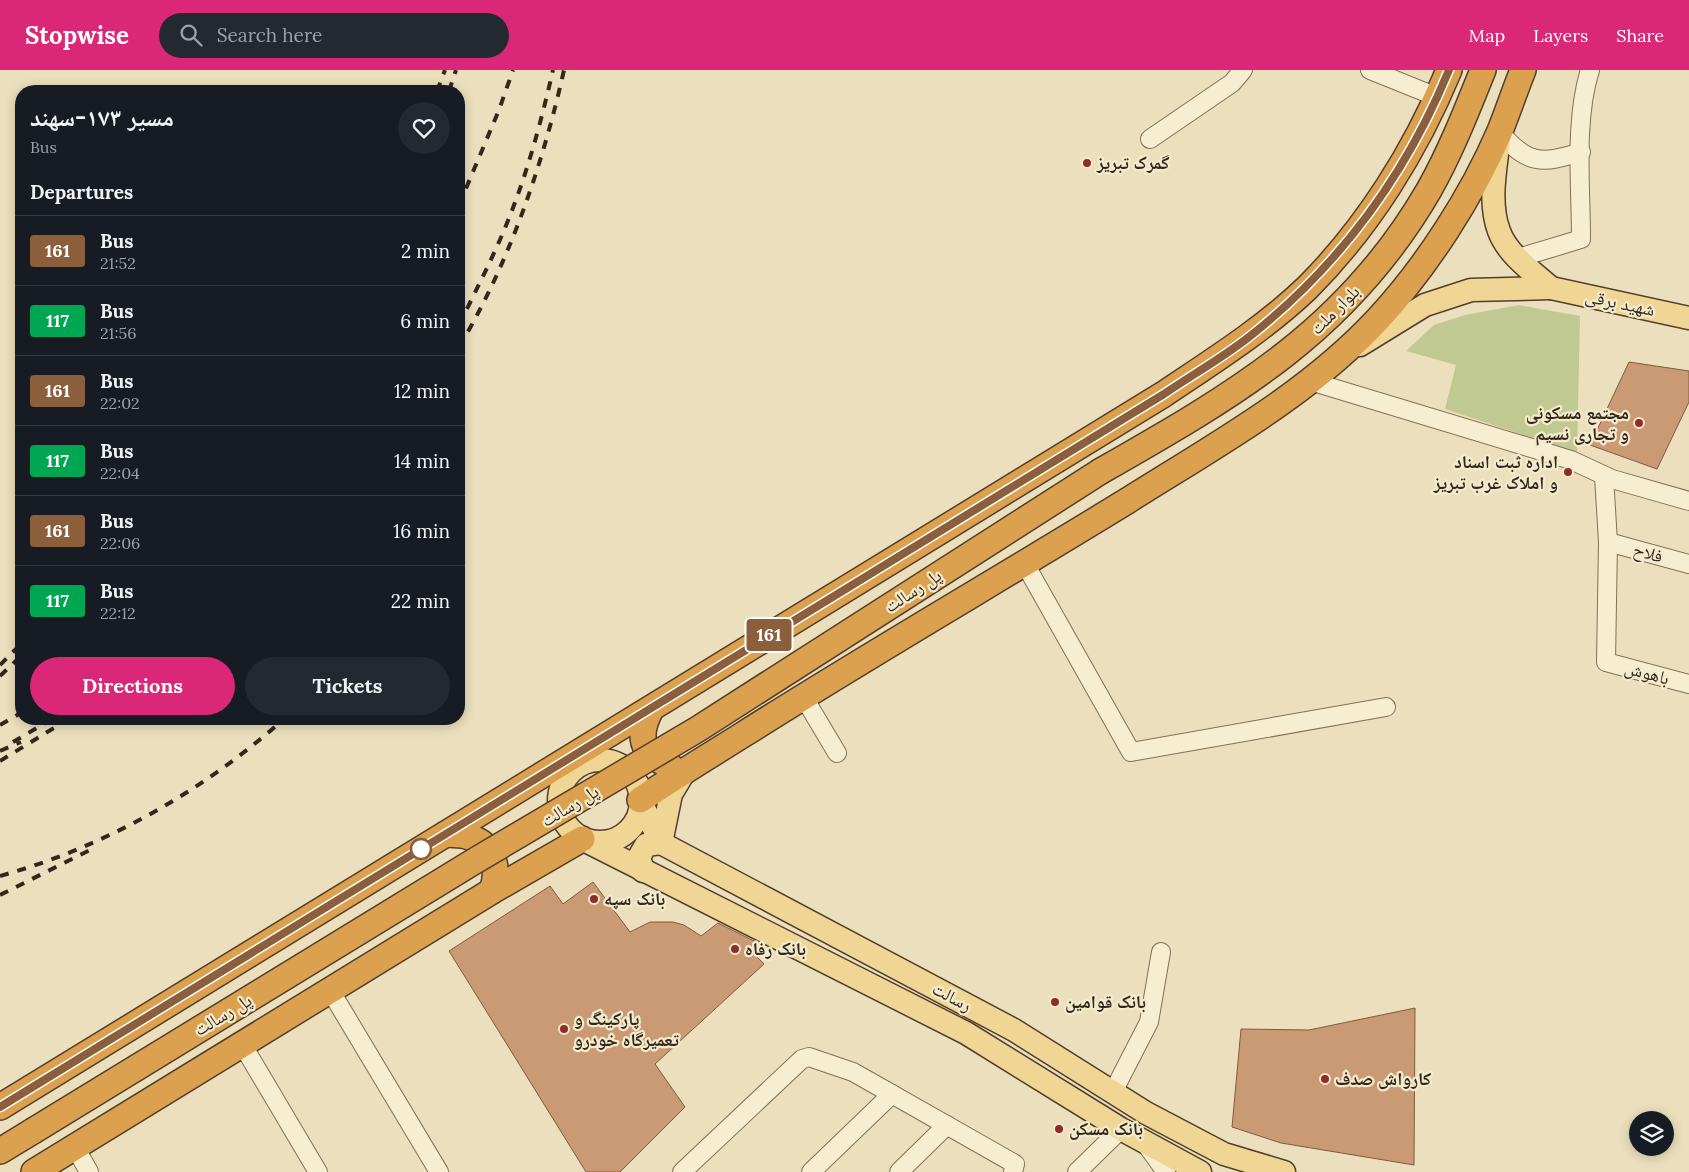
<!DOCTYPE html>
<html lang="en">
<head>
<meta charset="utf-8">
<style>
	:root { --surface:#171b24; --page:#242831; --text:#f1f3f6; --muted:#9ea1a6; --line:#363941; --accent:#db2777 }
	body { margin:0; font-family:Lora,"Noto Naskh Arabic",serif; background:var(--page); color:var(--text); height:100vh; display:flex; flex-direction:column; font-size:19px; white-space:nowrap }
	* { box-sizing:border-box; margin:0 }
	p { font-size:16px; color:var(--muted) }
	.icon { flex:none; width:28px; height:28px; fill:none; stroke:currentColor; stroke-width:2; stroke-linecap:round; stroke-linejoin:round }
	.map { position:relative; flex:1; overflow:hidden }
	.drawer { position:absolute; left:15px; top:15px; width:450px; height:640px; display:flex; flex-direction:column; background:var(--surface); border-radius:20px; box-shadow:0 2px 12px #0003 }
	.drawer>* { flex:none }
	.badge { padding:0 10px; border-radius:4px; font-size:18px; line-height:32px }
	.buttons { position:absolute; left:1629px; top:1041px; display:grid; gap:10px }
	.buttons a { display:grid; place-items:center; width:45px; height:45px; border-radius:50%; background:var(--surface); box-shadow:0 2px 12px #0003; font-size:25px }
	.map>.badge { position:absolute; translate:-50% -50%; box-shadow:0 0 0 2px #fff }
	h2 { padding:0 15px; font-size:19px; line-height:45px }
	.round { display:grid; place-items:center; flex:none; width:52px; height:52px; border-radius:26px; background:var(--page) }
	.headline { display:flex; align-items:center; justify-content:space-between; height:85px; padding:0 15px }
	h1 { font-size:24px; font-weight:700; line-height:38px }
	.action { display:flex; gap:10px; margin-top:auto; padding:10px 15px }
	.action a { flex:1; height:58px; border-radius:30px; background:var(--accent); color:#fff; font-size:20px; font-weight:700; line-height:58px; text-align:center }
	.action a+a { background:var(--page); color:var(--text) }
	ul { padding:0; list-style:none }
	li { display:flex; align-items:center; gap:15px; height:70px; padding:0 15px; border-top:1px solid var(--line) }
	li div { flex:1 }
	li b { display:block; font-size:19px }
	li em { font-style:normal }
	li .badge { min-width:55px; font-weight:700; text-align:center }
	header { display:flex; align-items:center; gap:30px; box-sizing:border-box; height:70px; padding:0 25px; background:var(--accent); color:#fff }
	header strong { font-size:24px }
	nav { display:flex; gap:28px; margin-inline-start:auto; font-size:18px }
	.search { width:350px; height:45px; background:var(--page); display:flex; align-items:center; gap:12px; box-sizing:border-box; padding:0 18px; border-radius:28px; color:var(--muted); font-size:19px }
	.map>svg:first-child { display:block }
</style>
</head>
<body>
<header>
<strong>Stopwise</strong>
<div class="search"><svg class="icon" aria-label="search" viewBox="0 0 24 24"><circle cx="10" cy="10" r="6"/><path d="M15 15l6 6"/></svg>Search here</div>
<nav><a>Map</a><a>Layers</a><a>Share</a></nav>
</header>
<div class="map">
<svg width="1689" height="1102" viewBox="0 0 1689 1102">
	<rect width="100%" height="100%" fill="#ecdfbd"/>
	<polygon fill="#c1c992" points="1519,235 1580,246 1577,383 1445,339 1456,295 1406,281 1434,255 1465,245"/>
	<g fill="#ca9a74" stroke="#825a3e">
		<polygon points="1629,292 1689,301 1689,332 1657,399 1590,375"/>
		<polygon points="593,812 630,862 650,852 673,852 684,855 701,866 718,853 756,872 753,883 764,894 655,994 685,1037 620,1102 586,1102 449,881 550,816 563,834"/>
		<polygon points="1415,938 1414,1095 1281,1073 1232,1057 1241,959 1309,960"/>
	</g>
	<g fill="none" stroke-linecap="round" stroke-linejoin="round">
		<g stroke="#837057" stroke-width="20">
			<g id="minor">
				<polyline points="1370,0 1437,27"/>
				<path d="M1500 62C1527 95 1542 94 1581 82"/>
				<polyline points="1150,69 1232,13 1243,0"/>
				<path d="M1518 188 1581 169C1581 115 1574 51 1590 0"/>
				<polyline points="1310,311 1571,390 1612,409 1689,431"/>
				<polyline points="1604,406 1608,472 1606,592 1689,614"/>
				<polyline points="1608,472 1689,494"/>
				<polyline points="1025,494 1131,682 1386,637"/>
				<polyline points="803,626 837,683"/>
				<polyline points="330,920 439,1102"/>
				<polyline points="242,974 318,1102"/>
				<polyline points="1113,1022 1149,952 1161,882"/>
				<polyline points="1145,1073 1166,1102"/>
				<polyline points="75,1077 89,1102"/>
				<polyline points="682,1102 802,989 809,987 853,1002 1015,1094 1013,1102"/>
				<polyline points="811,1102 892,1024"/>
				<polyline points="899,1102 947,1055"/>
				<polyline points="1077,1102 1121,1059"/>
			</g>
		</g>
		<g stroke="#513e2c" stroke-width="25">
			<g id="major">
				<polyline points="1551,218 1689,248"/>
				<path d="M1360 275 1425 235 1471 220 1551 218C1533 202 1507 184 1499 161 1488 132 1496 97 1499 68"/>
				<circle cx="600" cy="731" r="41"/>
				<polyline points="640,730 661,773 1014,960 1146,1043 1224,1084 1284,1102"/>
				<polyline points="582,769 966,963 1121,1059 1200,1102"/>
				<polyline points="643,801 639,787 646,775 661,773 671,724 686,699"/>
			</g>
		</g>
		<g stroke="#513e2c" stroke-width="28">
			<g id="highway">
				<path d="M1101 401C1236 324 1348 260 1429 120 1450 83 1467 40 1483 0"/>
				<path d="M651 639C637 666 640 683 670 696"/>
				<path d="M640 730C674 707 709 686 744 664 870 584 1000 509 1127 431 1214 376 1308 325 1379 248 1427 196 1472 126 1500 61 1508 41 1515 20 1523 0"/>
				<path d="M446 764C453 765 462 764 469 767 494 774 500 799 492 821"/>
				<path d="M0 1037 1164 324C1213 291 1264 259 1307 218 1368 157 1416 80 1449 0"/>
				<polyline points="0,1081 33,1061"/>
				<polyline points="34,1102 492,821 582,769"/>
			</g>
		</g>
		<use href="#minor" stroke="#f7edd0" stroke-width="18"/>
		<use href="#major" stroke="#f0d694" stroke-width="22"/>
		<use href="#highway" stroke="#dba14e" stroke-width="25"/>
		<g stroke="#33271b" stroke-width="4" stroke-dasharray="9 9" stroke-linecap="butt">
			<polyline points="437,21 445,0"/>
			<polyline points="449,21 456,0"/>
			<polyline points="459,135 499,40 513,0"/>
			<path d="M459 255C477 218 496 182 511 143 529 97 542 48 553 0"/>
			<path d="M459 277C509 194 543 94 564 0"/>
			<polyline points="0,595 21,574"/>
			<polyline points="0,606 21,586"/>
			<polyline points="0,655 21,643"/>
			<polyline points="13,672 52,649"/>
			<polyline points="0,681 21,672"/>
			<polyline points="0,691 67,650"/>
			<path d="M0 806C105 777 203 721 284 649"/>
			<polyline points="0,825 90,780"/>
		</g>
		<g stroke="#513e2c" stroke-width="28" stroke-linecap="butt">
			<polyline id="highway-bridge" points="33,1061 473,792 698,659 1101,401"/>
		</g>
		<use href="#highway-bridge" stroke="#dba14e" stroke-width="25"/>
	</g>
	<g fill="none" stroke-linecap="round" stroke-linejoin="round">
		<g stroke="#fff" stroke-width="11">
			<path id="line" d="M0 1037 1164 324C1192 305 1222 288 1249 267 1339 196 1405 107 1449 0"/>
		</g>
		<use href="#line" stroke="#8b5e3c" stroke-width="8"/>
	</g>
	<g fill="#912b29" stroke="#f4eacc" stroke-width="2">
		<circle cx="1087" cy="93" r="5"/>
		<circle cx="1639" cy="353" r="5"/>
		<circle cx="1568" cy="402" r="5"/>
		<circle cx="594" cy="829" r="5"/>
		<circle cx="735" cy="879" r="5"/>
		<circle cx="1055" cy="932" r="5"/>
		<circle cx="564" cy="959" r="5"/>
		<circle cx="1325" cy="1009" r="5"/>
		<circle cx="1059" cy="1059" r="5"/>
	</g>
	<circle fill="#fff" stroke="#8b5e3c" stroke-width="2.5" cx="421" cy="779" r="10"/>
	<g text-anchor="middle" stroke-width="4.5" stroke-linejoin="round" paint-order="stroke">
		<g font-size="18" font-weight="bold" fill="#33271b" stroke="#f4eacc" text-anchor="start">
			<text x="1097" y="99">گمرک تبریز</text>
			<text x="1629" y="349" text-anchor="end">مجتمع مسکونى<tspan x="1629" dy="21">و تجارى نسیم</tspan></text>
			<text x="1558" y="398" text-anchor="end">اداره ثبت اسناد<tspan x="1558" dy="21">و املاک غرب تبریز</tspan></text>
			<text x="604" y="835">بانک سپه</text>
			<text x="745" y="885">بانک رفاه</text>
			<text x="1065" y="938">بانک قوامین</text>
			<text x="574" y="955">پارکینگ و<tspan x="574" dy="21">تعمیرگاه خودرو</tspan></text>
			<text x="1335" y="1015">کارواش صدف</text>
			<text x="1069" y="1065">بانک مسکن</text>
		</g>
		<g font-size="18" fill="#33271b" stroke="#f4eacc">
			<text transform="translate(1620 233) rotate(12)" y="6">شهید برقی</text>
			<text transform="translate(1335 240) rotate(-45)" y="6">بلوار ملت</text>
			<text transform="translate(1648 483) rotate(15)" y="6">فلاح</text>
			<text transform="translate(913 521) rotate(-33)" y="6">پل رسالت</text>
			<text transform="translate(1647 603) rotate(15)" y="6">باهوش</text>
			<text transform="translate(570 736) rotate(-31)" y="6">پل رسالت</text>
			<text transform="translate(952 927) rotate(28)" y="6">رسالت</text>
			<text transform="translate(223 945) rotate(-31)" y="6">پل رسالت</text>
		</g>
	</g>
</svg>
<div class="buttons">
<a><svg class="icon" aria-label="layers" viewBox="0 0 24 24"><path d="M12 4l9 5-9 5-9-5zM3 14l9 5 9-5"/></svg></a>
</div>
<b class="badge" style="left:769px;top:565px;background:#8b5e3c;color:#fff">161</b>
<section class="drawer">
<div class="headline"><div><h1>مسیر ۱۷۳-سهند</h1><p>Bus</p></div><a class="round"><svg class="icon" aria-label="heart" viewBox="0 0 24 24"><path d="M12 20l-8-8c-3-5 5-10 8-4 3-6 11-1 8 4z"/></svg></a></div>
<h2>Departures</h2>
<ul>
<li><span class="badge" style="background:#8b5e3c;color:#fff">161</span><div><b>Bus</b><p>21:52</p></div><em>2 min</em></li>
<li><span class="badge" style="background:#00a651;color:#fff">117</span><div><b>Bus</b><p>21:56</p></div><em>6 min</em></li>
<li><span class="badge" style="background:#8b5e3c;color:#fff">161</span><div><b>Bus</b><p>22:02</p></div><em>12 min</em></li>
<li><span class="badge" style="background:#00a651;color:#fff">117</span><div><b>Bus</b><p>22:04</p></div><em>14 min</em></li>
<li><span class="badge" style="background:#8b5e3c;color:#fff">161</span><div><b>Bus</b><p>22:06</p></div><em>16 min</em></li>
<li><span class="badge" style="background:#00a651;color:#fff">117</span><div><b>Bus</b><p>22:12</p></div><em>22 min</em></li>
</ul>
<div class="action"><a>Directions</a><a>Tickets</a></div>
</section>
</div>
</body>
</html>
